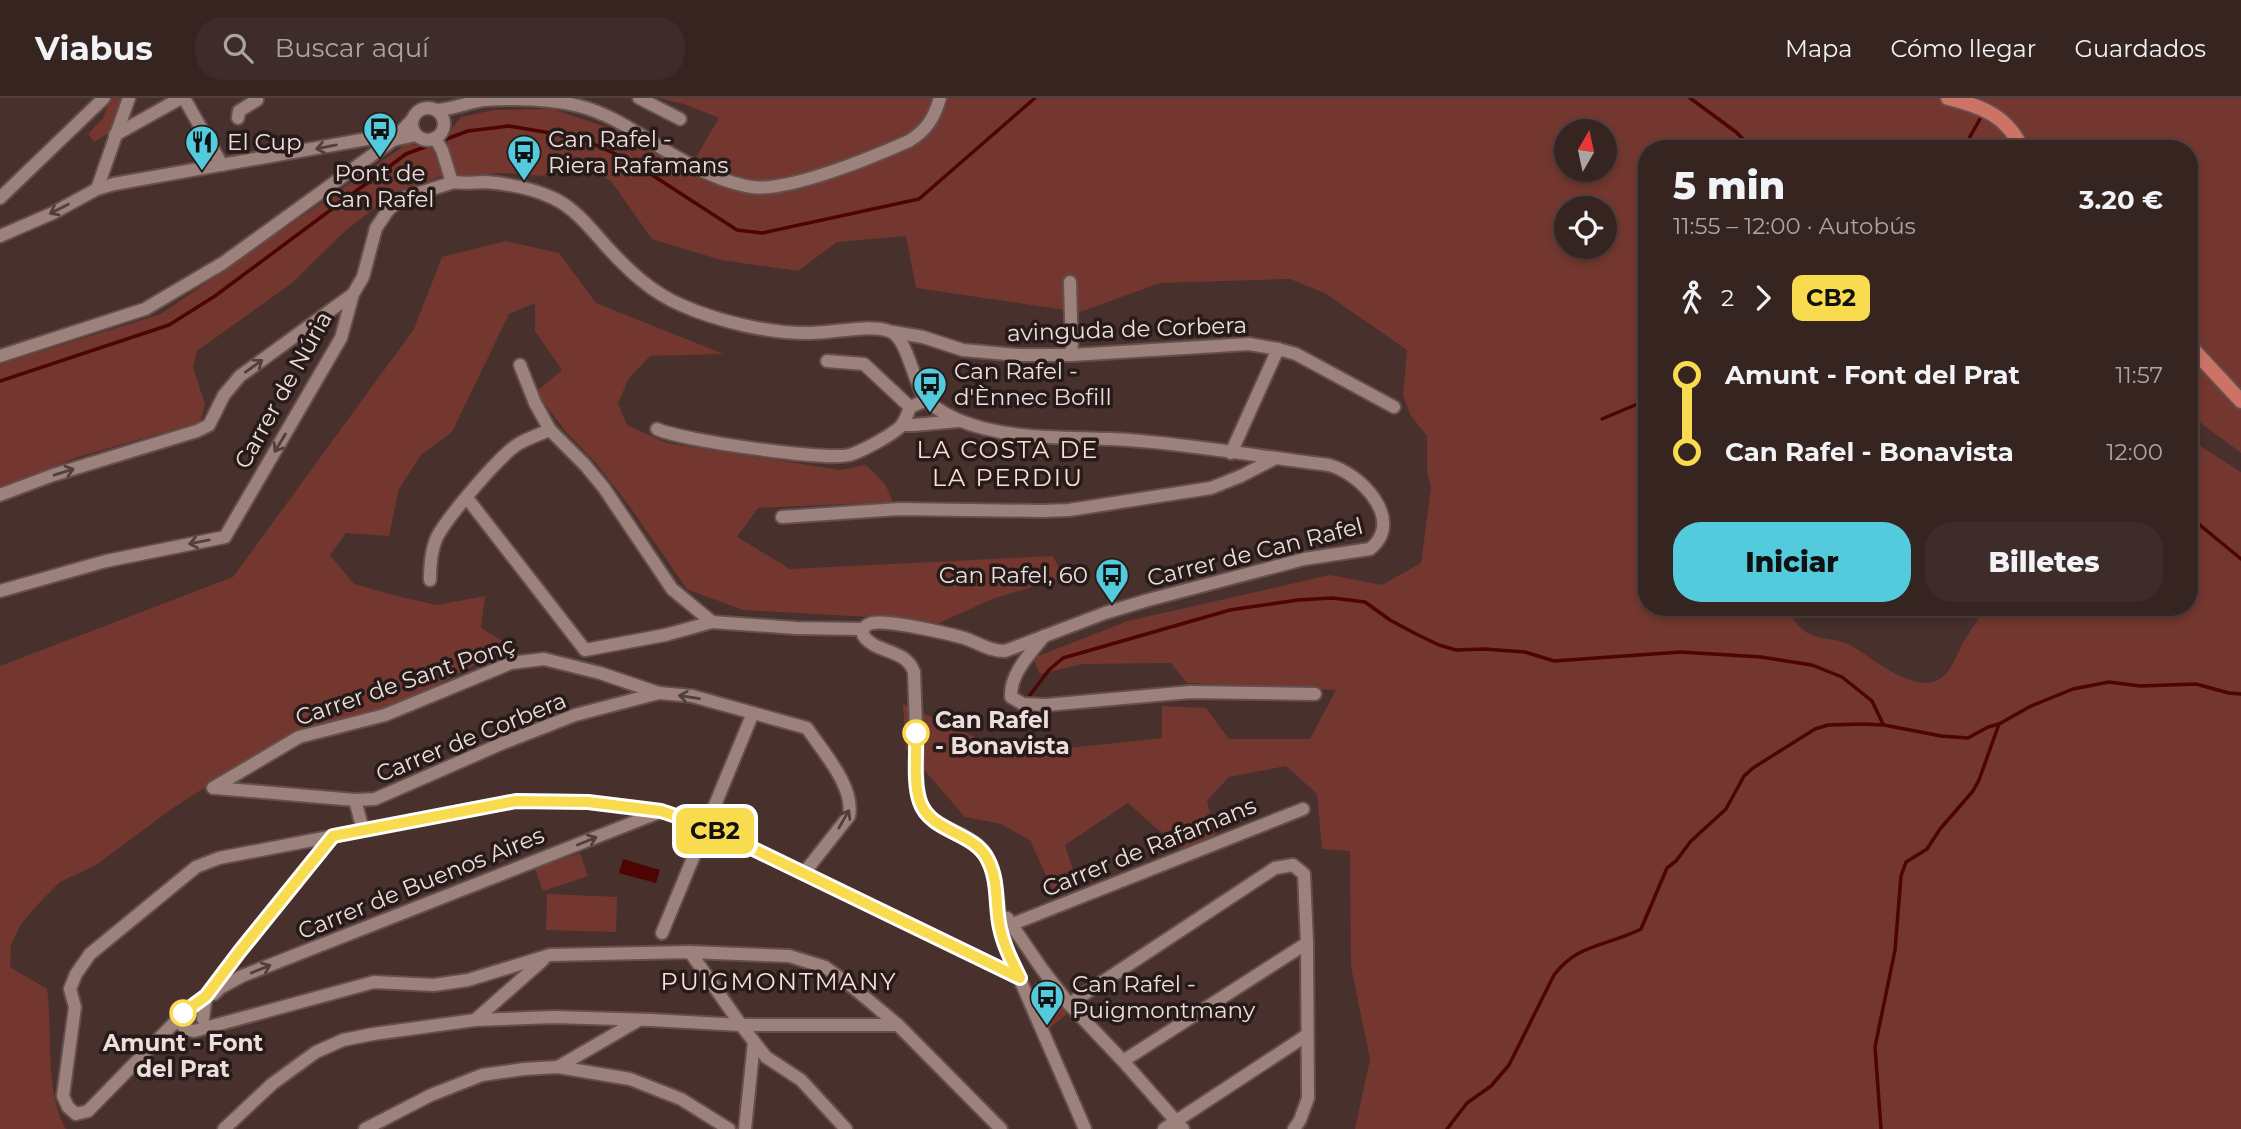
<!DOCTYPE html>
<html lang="es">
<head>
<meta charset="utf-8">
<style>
	:root { --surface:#362421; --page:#3d2c2a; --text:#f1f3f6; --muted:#aaa4a5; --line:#50413f; --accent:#54cadd }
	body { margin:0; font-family:Montserrat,sans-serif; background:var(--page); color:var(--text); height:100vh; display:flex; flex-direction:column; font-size:26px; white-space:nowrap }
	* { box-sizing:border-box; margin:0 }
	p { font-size:23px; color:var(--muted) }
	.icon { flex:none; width:38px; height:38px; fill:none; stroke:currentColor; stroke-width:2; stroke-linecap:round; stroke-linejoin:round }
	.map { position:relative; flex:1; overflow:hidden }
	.details { position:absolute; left:1638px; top:42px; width:560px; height:476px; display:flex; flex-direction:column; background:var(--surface); border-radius:28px; box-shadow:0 4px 10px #0003,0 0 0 2px var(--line) }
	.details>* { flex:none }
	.badge { padding:0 14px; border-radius:10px; font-size:24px; line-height:46px }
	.needle { width:46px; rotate:9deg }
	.buttons { position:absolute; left:1554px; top:21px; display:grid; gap:14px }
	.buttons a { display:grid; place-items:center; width:63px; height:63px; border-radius:50%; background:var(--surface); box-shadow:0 4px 10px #0003,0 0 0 2px var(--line); font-size:35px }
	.map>.badge { position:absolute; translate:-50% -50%; box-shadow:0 0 0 4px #fff }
	.legs { display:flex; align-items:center; gap:10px; height:77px; padding:0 35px; font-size:23px }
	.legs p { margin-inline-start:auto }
	.overview { display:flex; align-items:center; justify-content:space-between; height:119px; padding:0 35px }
	h1 { font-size:38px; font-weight:800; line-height:52px }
	.action { display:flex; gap:14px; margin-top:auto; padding:14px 35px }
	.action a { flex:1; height:80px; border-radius:28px; background:var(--accent); color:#111; font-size:28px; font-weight:800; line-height:80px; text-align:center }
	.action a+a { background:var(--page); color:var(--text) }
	ul { padding:0 35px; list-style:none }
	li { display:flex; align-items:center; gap:24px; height:77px; font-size:26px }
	li i { display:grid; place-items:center; width:10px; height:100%; margin:0 9px; background:currentColor }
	li i::after { content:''; width:18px; height:18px; margin:-9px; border:5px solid; border-radius:50%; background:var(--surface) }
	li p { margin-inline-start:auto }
	li:first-child i { background:linear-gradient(#0000 50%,currentColor 0) }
	li:last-child i { background:linear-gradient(currentColor 50%,#0000 0) }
	header { display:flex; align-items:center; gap:42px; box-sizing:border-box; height:98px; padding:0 35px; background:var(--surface); border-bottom:2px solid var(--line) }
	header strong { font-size:33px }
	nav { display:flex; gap:38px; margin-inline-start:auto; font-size:24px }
	.search { width:490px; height:63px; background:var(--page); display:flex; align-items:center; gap:18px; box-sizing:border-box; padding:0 24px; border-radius:28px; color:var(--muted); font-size:26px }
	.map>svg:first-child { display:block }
</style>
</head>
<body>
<header>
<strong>Viabus</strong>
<div class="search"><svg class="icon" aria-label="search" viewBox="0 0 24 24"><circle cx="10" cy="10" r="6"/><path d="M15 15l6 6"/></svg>Buscar aquí</div>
<nav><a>Mapa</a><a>Cómo llegar</a><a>Guardados</a></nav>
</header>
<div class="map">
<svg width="2241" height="1031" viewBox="0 0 2241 1031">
	<rect width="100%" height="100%" fill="#48302c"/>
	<g fill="#73372f" fill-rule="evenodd">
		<polygon points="112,0 124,0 112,33 94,44 88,36 103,20 109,4"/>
		<path d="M658 0H2241V355L2189 316V51H1647V509H1793V521C1812 547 1827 536 1850 547 1866 556 1880 568 1896 576 1908 582 1925 589 1938 582 1952 575 1957 554 1965 541 1972 531 1979 520 1985 509H2189V341L2241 374V1031H1355L1370 961 1351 869 1350 753 1322 751 1317 696 1286 668 1229 679 1207 703 1215 737 1181 752 1128 705 1065 747 1078 788 1053 793 1030 742 1001 726 965 719 906 651 903 606 1012 656 1162 640V608L1206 610 1229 641H1310L1336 592 1187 585 1171 565 1082 566 1040 576 1033 560 1128 523 1330 477 1382 487 1421 465 1431 391 1427 373V338L1411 318 1403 298 1407 252 1325 195 1290 181 1160 185 1080 214 916 190 906 138 837 144 798 173 721 162 652 141 611 83 580 66 560 61 555 62 544 78 506 75 442 78 391 97 344 134 291 186 197 253 193 270 205 306 200 324 78 359 0 389V266L161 216 408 45 427 50 447 46 452 30 461 19 494 12 552 11 628 36 688 73 719 20 684 6ZM1566 33H1605V72H1566ZM1566 110H1605V149H1566Z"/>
		<path d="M506 143 559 155 596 205 724 256 650 258 629 280 618 305 627 327 667 345 840 372 866 367 885 386 893 404 758 410 737 439 790 471 1053 458 1064 479 992 501 935 527 870 519 743 512 687 491 630 409 596 365 566 334 536 294 562 272 535 233V205L509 216 452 334 421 357 399 391 389 438 346 435 330 457 354 486 401 499 437 507 485 498 481 530 511 548 391 611 294 634 260 662 201 692 173 710 96 767 60 784 41 803 21 826 11 847 10 869 47 891C53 932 44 995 66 1031H0V568L233 479 414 231 442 159Z"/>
		<polygon points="580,755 588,778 543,793 535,771"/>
		<polygon points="547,796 617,799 616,834 546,832"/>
		<polygon points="1035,885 1046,887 1067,916 1048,931 1031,892"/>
	</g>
	<polygon fill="#4d0402" points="623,761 660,772 656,785 619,775"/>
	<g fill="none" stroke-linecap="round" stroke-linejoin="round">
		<g stroke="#4d0402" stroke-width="3.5">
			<polyline points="1690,0 1736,34 1753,51"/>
			<polyline points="1963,51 1980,21"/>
			<polyline points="0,283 169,227 215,198 406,56 468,33 509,28 580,40 629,62 737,132 762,135 919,101 1035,0"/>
			<polyline points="1602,321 1647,302"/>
			<polyline points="2189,418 2241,461"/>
			<polyline points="1030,597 1049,572 1063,560 1230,512 1298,502 1332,500 1365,504 1390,522 1416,536 1439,547 1456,552 1484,551 1525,554 1554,563 1681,554 1761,559 1812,567 1842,579 1872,603 1883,626"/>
			<path d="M1447 1031 1467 1005 1491 988 1509 967 1554 877C1578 845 1608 848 1641 831L1667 770 1676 763 1691 743 1726 711 1744 678 1753 670 1815 631 1828 627 1864 626 1884 627 1941 638 1968 640 1988 629 1999 626 2031 608 2073 591 2109 584 2140 588 2196 586 2229 595 2241 596"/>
			<polyline points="1881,1031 1875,949 1895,852 1901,778 1906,764 1927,751 1940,731 1973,693 1979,682 1999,626"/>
		</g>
		<g stroke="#634f4c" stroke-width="16">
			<g id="minor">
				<polyline points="184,0 222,67"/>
				<polyline points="639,0 680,21"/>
				<circle cx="428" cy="26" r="16"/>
				<path d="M437 12C454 11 468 4 484 2 515 0 548 0 579 8 615 17 642 39 673 57 697 71 724 85 752 89 789 94 873 59 909 43 927 32 934 20 940 0"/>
				<polyline points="238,20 239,13 257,2"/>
				<polyline points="115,37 181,0"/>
				<path d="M435 40 442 52 451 81 454 84C465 86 475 84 486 84 509 86 532 90 553 100 575 110 591 131 607 149 629 173 651 194 681 207 717 223 771 236 810 235 833 235 868 226 889 233 908 239 912 283 926 301 933 310 946 316 956 321 1009 344 1073 338 1129 342 1196 347 1262 359 1329 367 1360 375 1406 422 1370 451L1304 461 1148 502 1105 515 1005 553C989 553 979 545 964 540 946 535 889 522 872 525 866 527 867 527 863 531V537C875 556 906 550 914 574 915 602 916 629 917 656 917 673 915 693 922 709 934 732 967 733 983 753 1000 774 996 819 1005 847L1085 1031"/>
				<polyline points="97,91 129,0"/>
				<polyline points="0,100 104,0"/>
				<polyline points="0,138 53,115 97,91 114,86 378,39 393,42 416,37"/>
				<polyline points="1070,184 1072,257"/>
				<polyline points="893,234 923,239 963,252 1019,257 1072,257 1249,246 1278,251 1296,256 1394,309"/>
				<polyline points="0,258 145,211 223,165 393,42 412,22"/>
				<polyline points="827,263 864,266 910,309"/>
				<polyline points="520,267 535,305 550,332"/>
				<polyline points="903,327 914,327 958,323"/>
				<path d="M657 331C681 342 825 363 849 357 861 354 892 337 901 328 905 323 908 315 910 309L927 302"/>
				<polyline points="1231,355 1278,251"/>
				<polyline points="0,397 53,377 197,333 209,327 224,297 240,278 353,196"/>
				<polyline points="467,400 585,552 665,537 712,524"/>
				<polyline points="782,419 900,411 1043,413 1069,412 1211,390 1241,378 1274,361"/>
				<path d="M430 482C430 467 431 452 437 439 447 420 501 355 520 345 529 340 540 336 550 332L585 367 604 390 672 491 712 524 796 530 863 531"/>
				<polyline points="0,493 106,463 225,439 341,240 353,196 363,179 376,130 389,111 403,100 454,84"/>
				<path d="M1044 538C1030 556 1010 575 1011 599L1023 606 1046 607 1190 594 1315 596"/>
				<path d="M213 690 299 639 385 617 511 565 544 561 600 575 659 595 692 598 807 630C823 654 855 689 849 718L804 775"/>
				<polyline points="215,690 355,702 375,701 503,645 575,617 659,595"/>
				<polyline points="355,702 363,732"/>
				<polyline points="333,738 240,853 206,898 183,916 181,925 185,931 194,933 374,884 434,887 468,882 550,857 690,854 789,858 825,869 855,891 898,927 1001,1031"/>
				<polyline points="1007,820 1042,871 1069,906 1123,963 1183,1031"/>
				<polyline points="1010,827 1303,711"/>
				<polyline points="662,835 753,615"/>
				<polyline points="690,854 741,927 766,959 801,982 846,1031"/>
				<polyline points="214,896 220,890 242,878 660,714"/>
				<polyline points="1069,906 1275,770 1293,767 1304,776 1307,845 1308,1000 1300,1022 1294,1031"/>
				<polyline points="181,918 88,1013 76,1016 68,1009 63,998 75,909 70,891 76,876 90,856 196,769 219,760 516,703 588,704 661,713 707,728 1020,880"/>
				<polyline points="203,921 206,898"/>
				<polyline points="475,922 543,862"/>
				<polyline points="1123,963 1307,845"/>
				<polyline points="558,969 639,922"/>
				<polyline points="224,1031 272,986 316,954 343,942 373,936 475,922 554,919 651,922 741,927 898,927"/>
				<polyline points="365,1031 431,997 482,977 524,971 558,969 630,981 681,1001 729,1031"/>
				<polyline points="745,1031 754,944"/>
				<polyline points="1164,1031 1307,937"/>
			</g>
		</g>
		<g stroke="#634f4c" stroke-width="18">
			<g id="major">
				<path d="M1948 0C1981 8 2008 18 2022 51"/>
				<polyline points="2189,247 2241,303"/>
			</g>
		</g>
		<use href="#minor" stroke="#9d817c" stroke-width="12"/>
		<use href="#major" stroke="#cc7366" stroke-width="14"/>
	</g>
	<defs><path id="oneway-shaft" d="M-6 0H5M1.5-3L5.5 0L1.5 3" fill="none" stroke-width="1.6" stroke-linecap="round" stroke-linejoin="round" transform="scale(1.75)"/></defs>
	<g stroke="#503f3c">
		<use href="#oneway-shaft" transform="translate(326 49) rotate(169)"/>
		<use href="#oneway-shaft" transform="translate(59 111) rotate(153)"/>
		<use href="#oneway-shaft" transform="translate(254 268) rotate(-36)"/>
		<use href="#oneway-shaft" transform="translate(280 345) rotate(121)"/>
		<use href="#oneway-shaft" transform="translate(64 374) rotate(-17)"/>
		<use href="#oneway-shaft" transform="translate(199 444) rotate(169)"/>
		<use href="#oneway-shaft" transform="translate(689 599) rotate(-171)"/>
		<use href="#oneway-shaft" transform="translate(844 721) rotate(-60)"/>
		<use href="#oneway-shaft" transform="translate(587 743) rotate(-22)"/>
		<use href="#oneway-shaft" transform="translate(261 871) rotate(-22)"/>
	</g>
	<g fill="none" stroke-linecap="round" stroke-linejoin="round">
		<g stroke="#fff" stroke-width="16">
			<path id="line-1" d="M183 915 206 898 240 853 333 738 516 703 588 704 661 713 706 728 1020 880C1012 864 1004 848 1000 830 995 808 999 783 988 762 974 733 931 735 920 704 913 684 917 656 916 635"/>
		</g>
		<use href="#line-1" stroke="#f9db4f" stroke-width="10"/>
	</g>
	<defs>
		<g id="bus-pin" transform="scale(1.75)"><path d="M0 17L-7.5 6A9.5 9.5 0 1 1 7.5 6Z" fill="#54cadd" stroke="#261b19"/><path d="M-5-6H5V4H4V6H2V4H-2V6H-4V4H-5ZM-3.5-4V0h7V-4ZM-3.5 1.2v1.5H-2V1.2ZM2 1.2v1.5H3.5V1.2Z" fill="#111"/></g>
		<g id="restaurant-pin" transform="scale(1.75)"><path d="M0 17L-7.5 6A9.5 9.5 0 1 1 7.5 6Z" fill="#54cadd" stroke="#261b19"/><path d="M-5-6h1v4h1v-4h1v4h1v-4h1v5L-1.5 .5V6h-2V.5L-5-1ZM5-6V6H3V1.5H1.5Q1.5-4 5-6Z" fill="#111"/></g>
	</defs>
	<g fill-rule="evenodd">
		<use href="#bus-pin" x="380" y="31"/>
		<use href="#restaurant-pin" x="202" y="44"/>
		<use href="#bus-pin" x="524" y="54"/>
		<use href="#bus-pin" x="930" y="286"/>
		<use href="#bus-pin" x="1112" y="477"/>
		<use href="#bus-pin" x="1047" y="899"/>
	</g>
	<g fill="#fff" stroke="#f9db4f" stroke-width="3.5">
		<circle cx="916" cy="635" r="12"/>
		<circle cx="183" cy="915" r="12"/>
	</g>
	<g text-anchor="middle" stroke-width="7" stroke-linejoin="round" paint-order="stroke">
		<g font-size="23" fill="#eededb" stroke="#261b19" text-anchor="start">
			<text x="548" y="49">Can Rafel -<tspan x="548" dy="26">Riera Rafamans</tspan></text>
			<text x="227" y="52">El Cup</text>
			<text x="380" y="83" text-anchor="middle">Pont de<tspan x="380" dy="26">Can Rafel</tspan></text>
			<text x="954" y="281">Can Rafel -<tspan x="954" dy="26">d'Ènnec Bofill</tspan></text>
			<text x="1088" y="485" text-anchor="end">Can Rafel, 60</text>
			<text x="1072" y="894">Can Rafel -<tspan x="1072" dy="26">Puigmontmany</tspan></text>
		</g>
		<g font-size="23" fill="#eededb" stroke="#261b19">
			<text transform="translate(1127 231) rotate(-2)" y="8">avinguda de Corbera</text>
			<text transform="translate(283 292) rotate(-61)" y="8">Carrer de Núria</text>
			<text transform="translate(1255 454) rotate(-14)" y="8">Carrer de Can Rafel</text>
			<text transform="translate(405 583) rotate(-19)" y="8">Carrer de Sant Ponç</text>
			<text transform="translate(471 639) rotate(-22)" y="8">Carrer de Corbera</text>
			<text transform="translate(1149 749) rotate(-22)" y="8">Carrer de Rafamans</text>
			<text transform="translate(421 785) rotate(-22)" y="8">Carrer de Buenos Aires</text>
		</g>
		<g font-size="23" font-weight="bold" fill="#eededb" stroke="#261b19" text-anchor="start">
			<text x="935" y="630">Can Rafel<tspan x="935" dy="26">- Bonavista</tspan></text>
			<text x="183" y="953" text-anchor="middle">Amunt - Font<tspan x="183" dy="26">del Prat</tspan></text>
		</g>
		<g font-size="24" letter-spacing="2" fill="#fcdcd6" stroke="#261b19">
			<text x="1008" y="360">LA COSTA DE<tspan x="1008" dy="28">LA PERDIU</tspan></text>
			<text x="779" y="892">PUIGMONTMANY</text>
		</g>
	</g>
</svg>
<div class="buttons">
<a><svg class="needle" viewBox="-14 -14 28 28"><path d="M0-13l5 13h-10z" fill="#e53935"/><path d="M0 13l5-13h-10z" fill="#aaa4a5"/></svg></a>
<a><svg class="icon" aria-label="locate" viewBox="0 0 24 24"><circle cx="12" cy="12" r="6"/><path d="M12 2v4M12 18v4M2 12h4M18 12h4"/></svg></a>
</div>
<b class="badge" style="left:715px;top:733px;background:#f9db4f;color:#111">CB2</b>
<section class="details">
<div class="overview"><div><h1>5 min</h1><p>11:55 – 12:00 · Autobús</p></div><b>3.20 €</b></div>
<div class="legs"><svg class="icon" aria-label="walk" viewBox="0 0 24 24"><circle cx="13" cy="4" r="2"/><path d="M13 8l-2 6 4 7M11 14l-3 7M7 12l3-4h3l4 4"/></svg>2<svg class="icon" aria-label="forward" viewBox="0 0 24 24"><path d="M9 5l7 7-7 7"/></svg><b class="badge" style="background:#f9db4f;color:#111">CB2</b></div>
<ul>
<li><i style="color:#f9db4f"></i><b>Amunt - Font del Prat</b><p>11:57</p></li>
<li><i style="color:#f9db4f"></i><b>Can Rafel - Bonavista</b><p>12:00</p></li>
</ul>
<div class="action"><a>Iniciar</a><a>Billetes</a></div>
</section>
</div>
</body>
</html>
